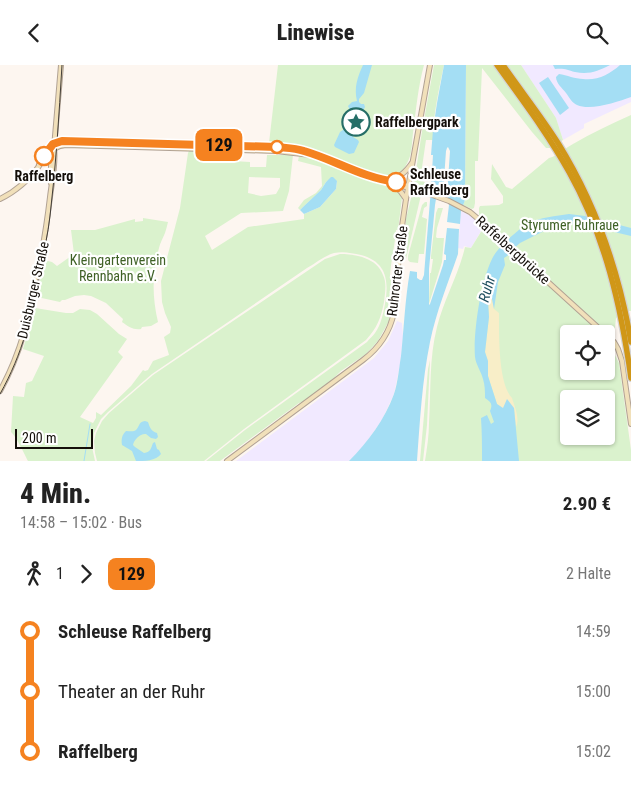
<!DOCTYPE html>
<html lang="de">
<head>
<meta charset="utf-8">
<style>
	:root { --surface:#fff; --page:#f6f6f6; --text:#222; --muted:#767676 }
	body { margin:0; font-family:"Roboto Condensed",sans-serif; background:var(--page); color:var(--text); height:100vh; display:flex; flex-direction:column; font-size:19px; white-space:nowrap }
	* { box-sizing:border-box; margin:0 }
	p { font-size:16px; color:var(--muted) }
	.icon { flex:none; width:28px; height:28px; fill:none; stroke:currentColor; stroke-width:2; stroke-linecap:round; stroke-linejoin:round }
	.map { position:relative; height:396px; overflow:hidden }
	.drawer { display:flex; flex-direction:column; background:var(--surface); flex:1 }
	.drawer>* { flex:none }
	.badge { padding:0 10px; border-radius:8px; font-size:18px; line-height:32px }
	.buttons { position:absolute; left:560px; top:260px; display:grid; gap:10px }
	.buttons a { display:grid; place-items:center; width:55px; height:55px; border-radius:5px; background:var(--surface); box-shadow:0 1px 4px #0004; font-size:25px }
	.scale { position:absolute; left:15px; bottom:12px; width:78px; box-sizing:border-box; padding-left:5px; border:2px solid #140f0a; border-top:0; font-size:14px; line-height:18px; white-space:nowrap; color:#140f0a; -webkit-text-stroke:4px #fff; paint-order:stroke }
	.map>.badge { position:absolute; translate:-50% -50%; box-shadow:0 0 0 2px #fff }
	.legs { display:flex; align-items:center; gap:8px; height:55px; padding:0 20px; font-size:16px }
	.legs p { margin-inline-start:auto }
	.overview { display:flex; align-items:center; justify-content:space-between; height:85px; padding:0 20px }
	h1 { font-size:28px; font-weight:800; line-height:38px }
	ul { padding:0 20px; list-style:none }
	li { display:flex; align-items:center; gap:18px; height:60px; font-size:19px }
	li i { display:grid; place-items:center; width:8px; height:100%; margin:0 6px; background:currentColor }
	li i::after { content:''; width:12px; height:12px; margin:-6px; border:4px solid; border-radius:50%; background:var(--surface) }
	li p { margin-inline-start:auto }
	li:first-child i { background:linear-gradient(#0000 50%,currentColor 0) }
	li:last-child i { background:linear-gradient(currentColor 50%,#0000 0) }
	header { display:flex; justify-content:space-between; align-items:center; height:65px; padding:0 20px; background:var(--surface); font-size:22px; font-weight:800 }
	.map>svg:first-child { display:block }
</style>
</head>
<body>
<header><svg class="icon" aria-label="back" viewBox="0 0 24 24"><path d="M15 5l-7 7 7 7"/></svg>Linewise<svg class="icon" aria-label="search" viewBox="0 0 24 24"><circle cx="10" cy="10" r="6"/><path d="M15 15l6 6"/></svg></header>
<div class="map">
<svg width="631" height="396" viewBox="0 0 631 396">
	<rect width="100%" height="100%" fill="#fdf6f0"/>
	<g fill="#f1e9ff">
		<polygon points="521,0 631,0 631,37 584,59 584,63 563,75 556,53"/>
		<polygon points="461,146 474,153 484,161 471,183 464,181 463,184 458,183"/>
		<polygon points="397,256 402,258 403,271 400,300 394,329 382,355 363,382 349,396 236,396 374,293 388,276"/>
	</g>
	<g fill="#daf2cd" fill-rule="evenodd">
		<path d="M278 0H424C418 22 416 45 413 68 412 76 412 87 409 94 406 101 401 110 394 111 375 113 333 92 314 85 300 80 284 79 269 78Z"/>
		<path d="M434 0H444C439 24 433 50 433 75H426L420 116 425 117 423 123 416 121 414 118 423 60Z"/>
		<polygon points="466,0 521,0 556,53 563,75 550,83 546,83 532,67 482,3 478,96 475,96 475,138 474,143 472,144 463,140 465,135"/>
		<path d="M631 50V246H626L616 253 615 263 612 268 608 264 606 265 604 264 602 267 603 269H569V306H606L607 274 619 298 631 385V396H425C427 383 429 370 429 358 431 326 429 293 437 262 444 234 459 209 465 182L471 183 487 157 479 150V143L480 141 499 140 503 138V131L491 114 492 99 506 122 512 124 549 93C558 91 565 83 573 79 592 68 611 59 631 50ZM569 334H606V371H569Z"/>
		<path d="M189 86 218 87 217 91H233V96L250 97V102H266L267 90H293L289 126 283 146 241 148 205 171 212 185 248 162 304 154V149L320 142 336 124 337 116 329 115 326 117 321 125 300 145 298 143 304 135 316 128 322 121 321 102 298 96 299 91 321 96 396 125 401 130 402 133 398 165H396C395 180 391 195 390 211L394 212 391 243 389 256 378 276 366 289 341 306 331 316 303 337 299 338 220 396H206L245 365 367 277C369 274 373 271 375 268 381 260 383 249 385 239 389 216 387 197 361 190 352 188 343 186 334 188 324 191 316 198 307 203L152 309 108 347 101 354 94 368 92 382 95 396H28C25 390 16 371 11 367L13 331 24 332 26 318 32 316 44 291 23 284 35 243 66 248H73L80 244 90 245 97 249 119 269 127 274 118 287 123 292 80 352 93 358 96 353V347L101 350 131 321 143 305 145 306 148 305 153 296 169 290 164 272 170 268 171 262 165 248 162 237 161 216 180 143 188 88ZM249 112 280 113V122L276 129 261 131 248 128Z"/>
		<polygon points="412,129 417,129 421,130 406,194 403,196 402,195 406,154"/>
		<polygon points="425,137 427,137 427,141 424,143 422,152 427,154 424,189 419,189 418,198 410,197 408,195 408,191 422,140"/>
		<polygon points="438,143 443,143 437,163 436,172 437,173 444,173 442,197 429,239 430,208 431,208 433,194 431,194 431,191 436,148"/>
		<path d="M143 153 168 157C167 161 166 165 165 168 163 173 160 178 159 183 152 209 152 231 158 257L151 261 142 262 141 264C133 265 129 262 122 257L123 254 106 238 91 231 84 230 75 231 65 235H62L60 237 37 232 44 195 52 197 57 201 74 189 71 165H95L135 154V157L143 156Z"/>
		<path d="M340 189C356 189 377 193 383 210 387 218 385 228 384 237 381 253 377 263 366 275L244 364 204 396H97L95 388 94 376 96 368 102 356 109 348 153 310 325 194Z"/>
		<polygon points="430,295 427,360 423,396 420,396 428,304"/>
	</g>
	<path fill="#f8eec8" d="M491 228 494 244 499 248C499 268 498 319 512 333 515 343 520 353 516 362L514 343H502L497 339 488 311V296L485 287 489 252 488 236Z"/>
	<g fill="#a4def4">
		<path d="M363 0H372L364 28 359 34V37L361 39H364L365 42 359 54 354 58 353 72 358 75 359 77 354 88 349 89 335 82 334 80 340 67 346 63 348 59 354 54 348 41 352 37 357 36C354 23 357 13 363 0Z"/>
		<path d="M444 0H466L465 135 461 146 460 159 447 157 449 140 447 130 450 86 448 82 447 83 446 86 443 128 436 134 435 140 429 204V240L430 239 443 200 444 195H446V190L444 189 447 163 459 164 458 189C448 218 436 247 430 277 422 316 420 356 417 396H349C368 377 385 354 394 329 398 317 399 303 401 291 404 263 405 234 410 206L417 207V213L420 215H422L424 210 431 123 433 90H431L433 65 437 38Z"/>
		<path d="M553 0H610C598 6 589 10 575 7 567 5 565 3 555 4Z"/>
		<path d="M620 0H631V32C617 37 591 46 577 40 572 38 569 32 566 28 562 23 556 18 556 12L559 9C567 10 575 14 583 14 597 16 610 9 620 0Z"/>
		<polygon points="548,12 569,43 560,50 539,18"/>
		<polygon points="331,112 333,112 337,116 336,124 320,142 304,149 300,145 303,142 321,125 326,117"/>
		<path d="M569 149 585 151 631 163V171L581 159H558L520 178 511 186 510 189 504 193 505 200 498 217 494 244 491 229 488 236 489 252 485 287 488 296V311L497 339 503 343 507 334 514 343 519 396H482C482 382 482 368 481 353L487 350 491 359 494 357 490 346C493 339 491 337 485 333 485 327 485 320 483 314 481 306 476 300 475 292 473 267 481 216 492 194 497 183 517 165 528 159 540 152 556 151 569 149Z"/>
		<path d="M145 356 148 357C150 363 151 366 157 368L158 372 156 374 151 373 146 369C141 368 134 374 133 380L135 382 144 388C151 387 151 383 153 378L155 377 157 384 159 385 161 389C156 396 144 396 136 396L132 386 122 380C121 374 122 370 126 366 129 366 134 367 136 365 140 361 138 357 145 356Z"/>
	</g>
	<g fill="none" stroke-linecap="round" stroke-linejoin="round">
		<polyline stroke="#a4def4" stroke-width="1" points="84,396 90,359"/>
		<g stroke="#b1a294" stroke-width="6">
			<g id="secondary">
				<polyline points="54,78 61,76 76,76 203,79 296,84 325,93 364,109 385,115 396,117 449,136 470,147 483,158 614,277 618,284 622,296 631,359"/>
				<path d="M39 100C50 92 50 81 66 80L276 86 311 90"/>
				<path d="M388 115C400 112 405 108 412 98"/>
				<polyline points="389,117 394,120 406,122"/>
				<polyline points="51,118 51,98 53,85"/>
				<polyline points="395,121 401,127 406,134"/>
				<path d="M0 134C15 127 30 114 39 101 44 93 47 84 54 78"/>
				<path d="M0 326C21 288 30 250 38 207 43 182 47 158 50 132 52 115 56 100 54 83L61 0"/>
				<path d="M227 396 363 295C379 283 390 267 394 247L401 168 406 134 430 0"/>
			</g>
		</g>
		<g stroke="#d5d4d3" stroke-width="8">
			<g id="highway">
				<path d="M497 0C522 35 548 69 569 107 605 171 621 241 631 313"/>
				<path d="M503 0C521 26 541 51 558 78 596 139 619 206 631 277"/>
			</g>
		</g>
		<use href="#secondary" stroke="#f1e0ba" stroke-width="4"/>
		<use href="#highway" stroke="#d09718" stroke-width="5.5"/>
		<path stroke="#433e38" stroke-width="1" d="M0 329C23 288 32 250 40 204 44 186 48 169 50 151 56 101 59 50 62 0"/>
	</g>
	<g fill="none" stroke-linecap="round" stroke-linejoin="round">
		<g stroke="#fff" stroke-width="11">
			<path id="line-1" d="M44 91 53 79 62 76 277 82C286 83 295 83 304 86 335 95 363 113 396 117"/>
		</g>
		<use href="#line-1" stroke="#f58220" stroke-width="8"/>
	</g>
	<defs>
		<g id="sight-ring" transform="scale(1.4375)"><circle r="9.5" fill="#fff" stroke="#256e67" stroke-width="1.5"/><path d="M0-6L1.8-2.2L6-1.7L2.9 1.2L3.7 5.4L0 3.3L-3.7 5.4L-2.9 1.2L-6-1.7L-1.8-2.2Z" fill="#256e67"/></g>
	</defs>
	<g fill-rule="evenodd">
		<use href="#sight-ring" x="356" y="57"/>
	</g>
	<g fill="#fff" stroke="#f58220" stroke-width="2.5">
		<circle cx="277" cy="82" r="6"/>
		<circle cx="44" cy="91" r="9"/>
		<circle cx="396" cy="117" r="9"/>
	</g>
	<g text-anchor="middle" stroke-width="4.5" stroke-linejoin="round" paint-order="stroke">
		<g font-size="14" font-weight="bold" fill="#140f0a" stroke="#fff" text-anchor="start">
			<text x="375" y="62">Raffelbergpark</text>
		</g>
		<g font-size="14" font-weight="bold" fill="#140f0a" stroke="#fff" text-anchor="start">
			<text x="410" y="114">Schleuse<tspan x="410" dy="16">Raffelberg</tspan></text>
			<text x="44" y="116" text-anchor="middle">Raffelberg</text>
		</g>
		<g font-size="14" fill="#3f6126" stroke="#fff">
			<text x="570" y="165">Styrumer Ruhraue</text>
			<text x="118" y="200">Kleingartenverein<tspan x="118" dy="16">Rennbahn e.V.</tspan></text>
		</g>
		<g font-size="14" fill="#140f0a" stroke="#fff">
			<text transform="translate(513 185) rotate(42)" y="5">Raffelbergbrücke</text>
			<text transform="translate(397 206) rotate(-83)" y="5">Ruhrorter Straße</text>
			<text transform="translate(33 225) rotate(-77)" y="5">Duisburger Straße</text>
		</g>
		<g font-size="15" font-style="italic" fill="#204f5f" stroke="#fff">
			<text transform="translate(487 224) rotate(-74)" y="5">Ruhr</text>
		</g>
	</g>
</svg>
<div class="buttons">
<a><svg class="icon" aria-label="locate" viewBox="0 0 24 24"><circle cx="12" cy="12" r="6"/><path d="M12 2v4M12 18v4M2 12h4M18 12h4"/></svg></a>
<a><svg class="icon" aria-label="layers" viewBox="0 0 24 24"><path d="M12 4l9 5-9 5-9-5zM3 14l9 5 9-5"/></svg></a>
</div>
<div class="scale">200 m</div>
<b class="badge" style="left:219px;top:80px;background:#f58220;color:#111">129</b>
</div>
<section class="drawer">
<div class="overview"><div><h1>4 Min.</h1><p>14:58 – 15:02 · Bus</p></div><b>2.90 €</b></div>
<div class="legs"><svg class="icon" aria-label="walk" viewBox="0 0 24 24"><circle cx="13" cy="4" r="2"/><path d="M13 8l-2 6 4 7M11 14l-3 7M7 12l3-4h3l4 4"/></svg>1<svg class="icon" aria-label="forward" viewBox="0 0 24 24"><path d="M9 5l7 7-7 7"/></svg><b class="badge" style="background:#f58220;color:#111">129</b><p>2 Halte</p></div>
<ul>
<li><i style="color:#f58220"></i><b>Schleuse Raffelberg</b><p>14:59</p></li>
<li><i style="color:#f58220"></i><span>Theater an der Ruhr</span><p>15:00</p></li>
<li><i style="color:#f58220"></i><b>Raffelberg</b><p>15:02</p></li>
</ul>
</section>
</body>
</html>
